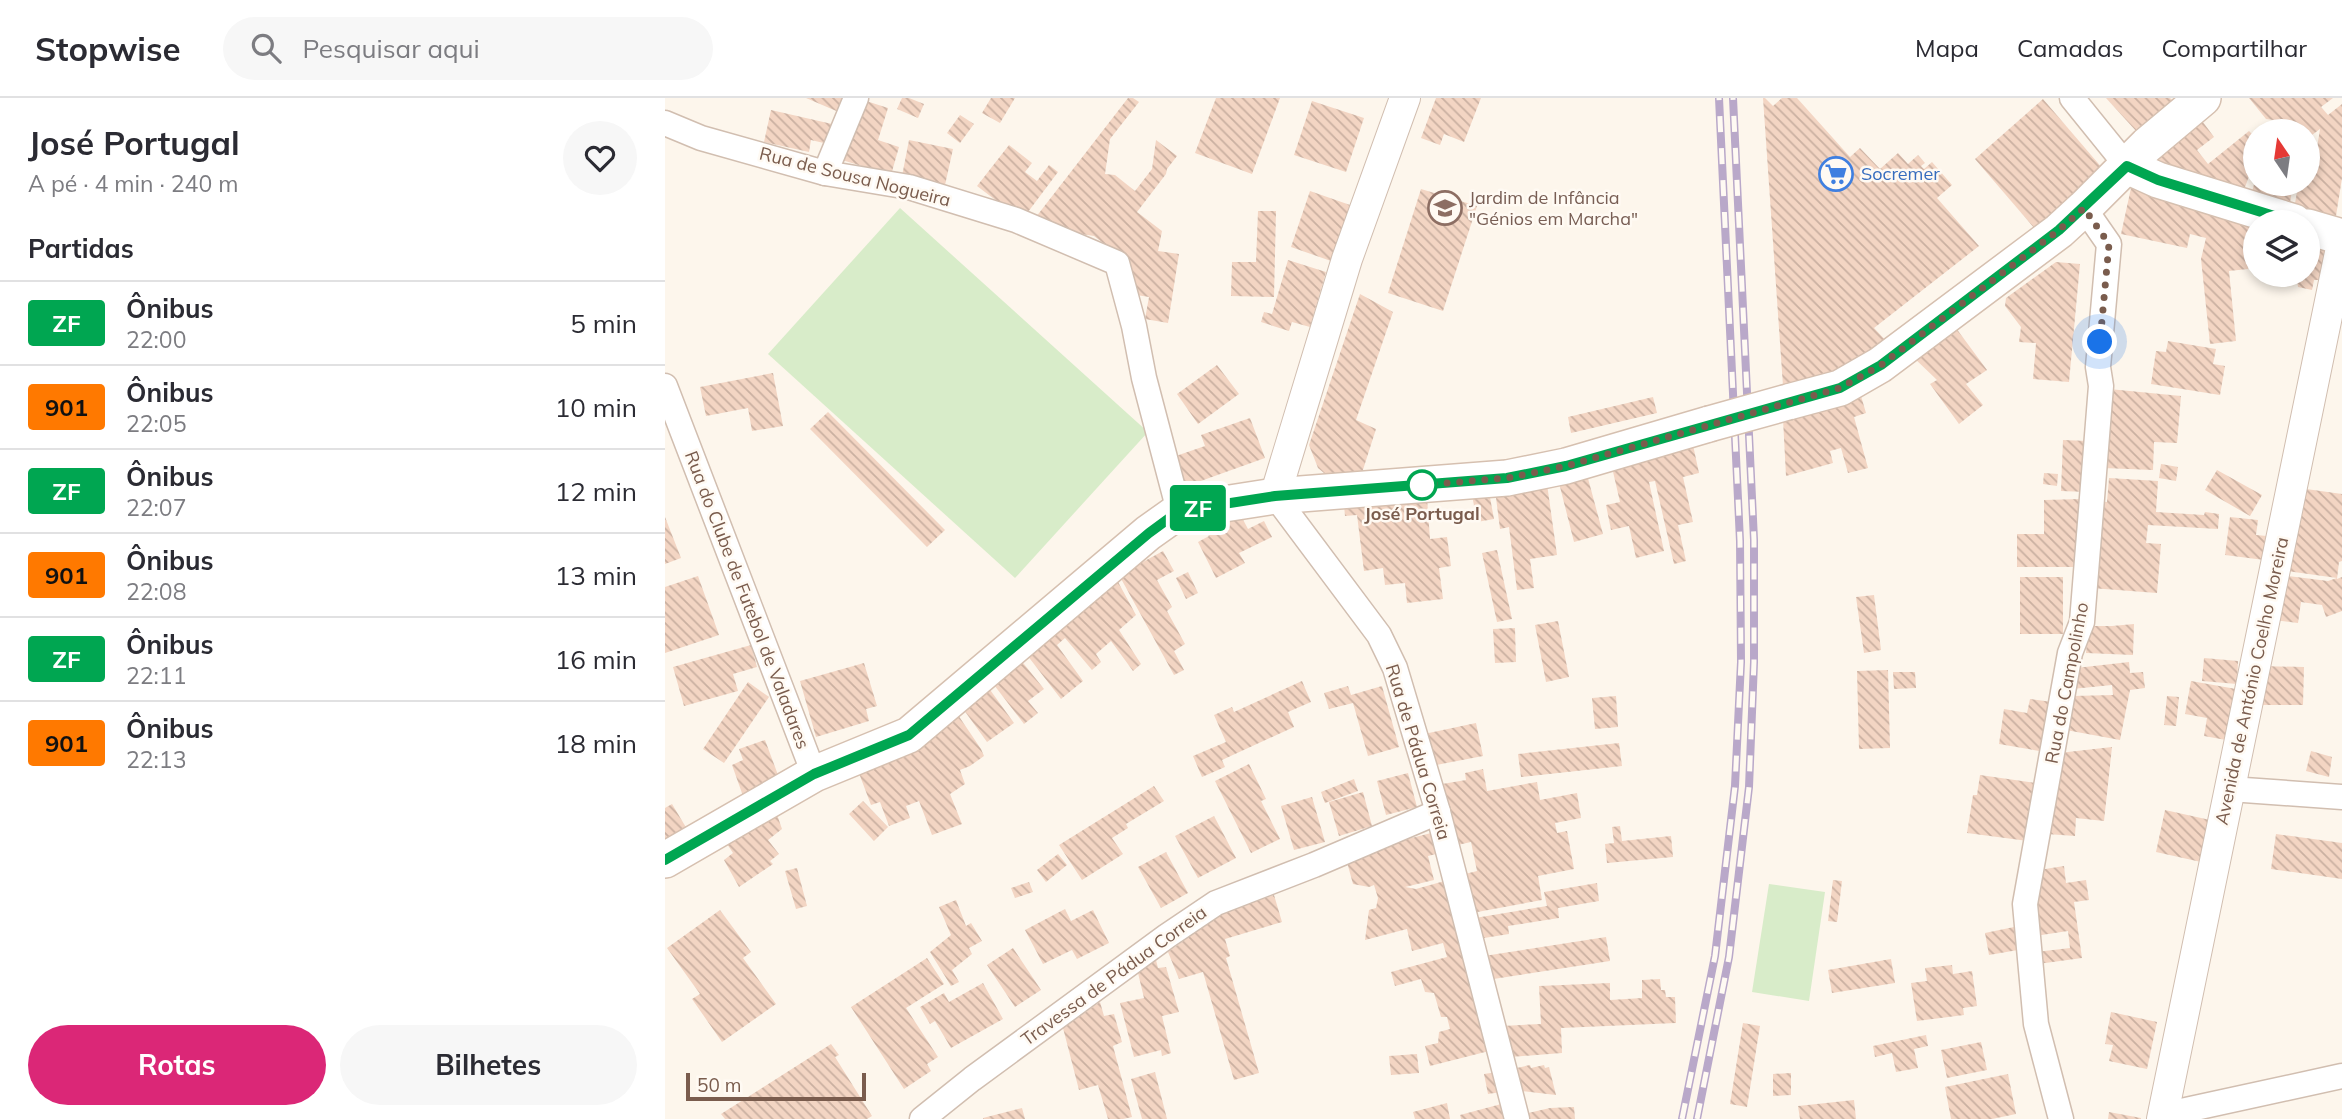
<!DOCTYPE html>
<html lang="pt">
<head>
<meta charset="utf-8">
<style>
	:root { --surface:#fff; --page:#f7f7f7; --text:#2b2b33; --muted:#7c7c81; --line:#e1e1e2; --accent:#db2777 }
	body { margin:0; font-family:Mulish,sans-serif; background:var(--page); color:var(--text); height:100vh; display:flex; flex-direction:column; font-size:26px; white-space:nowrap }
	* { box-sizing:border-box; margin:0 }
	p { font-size:23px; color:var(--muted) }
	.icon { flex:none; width:38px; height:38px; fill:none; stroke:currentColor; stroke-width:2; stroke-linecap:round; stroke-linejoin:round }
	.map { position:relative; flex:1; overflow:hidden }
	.drawer { display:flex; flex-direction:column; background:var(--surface); width:665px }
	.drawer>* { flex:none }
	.badge { padding:0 14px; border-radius:5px; font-size:24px; line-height:46px }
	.needle { width:46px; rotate:347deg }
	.controls { position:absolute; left:1578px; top:21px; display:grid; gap:14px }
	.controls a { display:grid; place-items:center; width:77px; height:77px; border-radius:50%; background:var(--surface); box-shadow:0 4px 10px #0003; font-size:35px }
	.scale { position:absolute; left:21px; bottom:18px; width:180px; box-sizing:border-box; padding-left:7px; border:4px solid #7a5c4d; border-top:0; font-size:19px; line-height:24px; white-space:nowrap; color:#7a5c4d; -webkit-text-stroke:5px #fffaf3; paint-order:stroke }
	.you { position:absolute; width:35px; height:35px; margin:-18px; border:5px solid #fff; border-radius:50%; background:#1a73e8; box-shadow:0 0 0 10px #1a73e833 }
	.map>.badge { position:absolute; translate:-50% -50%; box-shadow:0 0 0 4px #fff }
	h2 { padding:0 28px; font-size:26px; line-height:63px }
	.round { display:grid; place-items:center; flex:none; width:74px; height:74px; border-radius:37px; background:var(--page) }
	.summary { display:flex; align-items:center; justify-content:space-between; height:119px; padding:0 28px }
	h1 { font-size:33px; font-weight:700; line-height:52px }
	.button { display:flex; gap:14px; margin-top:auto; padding:14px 28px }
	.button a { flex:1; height:80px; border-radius:42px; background:var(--accent); color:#fff; font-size:28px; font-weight:700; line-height:80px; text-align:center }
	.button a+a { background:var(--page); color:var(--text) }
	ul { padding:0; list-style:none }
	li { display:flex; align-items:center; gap:21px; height:84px; padding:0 28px; border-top:2px solid var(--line) }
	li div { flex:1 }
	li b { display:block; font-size:26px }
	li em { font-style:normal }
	li .badge { min-width:77px; font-weight:700; text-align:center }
	header { display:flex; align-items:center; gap:42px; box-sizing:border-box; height:98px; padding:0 35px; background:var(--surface); border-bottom:2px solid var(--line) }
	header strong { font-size:33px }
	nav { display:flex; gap:38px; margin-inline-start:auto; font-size:24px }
	.search { width:490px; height:63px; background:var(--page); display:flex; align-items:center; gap:18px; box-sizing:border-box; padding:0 24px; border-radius:38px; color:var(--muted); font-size:26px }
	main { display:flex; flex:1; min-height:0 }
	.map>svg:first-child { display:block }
</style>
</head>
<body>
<header>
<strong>Stopwise</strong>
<div class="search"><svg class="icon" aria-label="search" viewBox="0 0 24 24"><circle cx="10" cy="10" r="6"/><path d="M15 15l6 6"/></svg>Pesquisar aqui</div>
<nav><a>Mapa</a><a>Camadas</a><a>Compartilhar</a></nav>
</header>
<main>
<section class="drawer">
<div class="summary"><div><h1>José Portugal</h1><p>A pé · 4 min · 240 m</p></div><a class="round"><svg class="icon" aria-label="heart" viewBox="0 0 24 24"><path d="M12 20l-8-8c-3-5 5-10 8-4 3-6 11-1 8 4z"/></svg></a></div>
<h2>Partidas</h2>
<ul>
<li><span class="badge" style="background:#00a651;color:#fff">ZF</span><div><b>Ônibus</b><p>22:00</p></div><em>5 min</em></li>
<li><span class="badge" style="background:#ff7900;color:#111">901</span><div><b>Ônibus</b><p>22:05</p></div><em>10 min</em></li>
<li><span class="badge" style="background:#00a651;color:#fff">ZF</span><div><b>Ônibus</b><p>22:07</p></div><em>12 min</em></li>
<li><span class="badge" style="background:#ff7900;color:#111">901</span><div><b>Ônibus</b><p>22:08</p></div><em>13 min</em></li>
<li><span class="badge" style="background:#00a651;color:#fff">ZF</span><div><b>Ônibus</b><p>22:11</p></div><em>16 min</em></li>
<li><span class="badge" style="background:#ff7900;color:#111">901</span><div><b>Ônibus</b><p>22:13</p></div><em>18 min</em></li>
</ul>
<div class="button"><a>Rotas</a><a>Bilhetes</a></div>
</section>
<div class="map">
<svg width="1677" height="1021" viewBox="0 0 1677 1021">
	<defs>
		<pattern id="building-back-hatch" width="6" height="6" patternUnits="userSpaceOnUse" patternTransform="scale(1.75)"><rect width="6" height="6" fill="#f3d5c3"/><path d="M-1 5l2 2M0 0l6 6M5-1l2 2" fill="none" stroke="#cab0a1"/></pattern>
	</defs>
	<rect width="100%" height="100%" fill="#fdf6ec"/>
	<g fill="#d8ecc9">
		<polygon points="235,110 483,334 350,480 103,256"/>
		<polygon points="1104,786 1160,794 1144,903 1087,894"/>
	</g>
	<g fill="url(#building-back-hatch)">
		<polygon points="141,0 182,0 176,15"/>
		<polygon points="237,0 244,0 259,6 253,20 232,11"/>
		<polygon points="326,0 350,0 335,25 317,15"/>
		<polygon points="463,0 468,0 474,4 445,41 440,76 450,77 470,93 487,71 491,42 512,58 502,71 501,76 472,114 497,133 493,153 514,156 503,225 480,221 484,199 459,195 464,165 429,138 364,128"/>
		<polygon points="551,0 615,0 587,76 530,55"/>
		<polygon points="771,0 816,0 799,44 779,36 775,47 756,40"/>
		<polygon points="1098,0 1100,0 1108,8 1117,0 1132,0 1185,59 1195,50 1215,71 1233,55 1243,66 1253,57 1260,65 1256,68 1259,71 1267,64 1287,87 1272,100 1314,148 1209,230 1223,245 1187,269 1118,288"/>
		<polygon points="1441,0 1505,0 1507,2 1472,34"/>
		<polygon points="1584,0 1668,0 1656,9 1663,17 1677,6 1677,80 1671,118 1629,111 1632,94 1647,81 1655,31 1643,40 1643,33 1615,33 1616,23 1601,21"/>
		<polygon points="195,1 223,10 213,42 234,49 226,77 177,62"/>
		<polygon points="1378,1 1438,71 1370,131 1310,61"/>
		<polygon points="647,3 699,20 681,74 629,57"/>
		<polygon points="106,12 167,26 163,46 146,42 144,54 99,44"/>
		<polygon points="1532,16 1549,39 1532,52 1543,66 1584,33 1591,40 1591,58 1578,95 1500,68 1488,54"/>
		<polygon points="295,17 309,26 295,45 282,35"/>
		<polygon points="244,42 288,51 280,87 237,78"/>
		<polygon points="344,47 367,65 360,74 372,83 384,67 393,74 357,122 312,88"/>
		<polygon points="1589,86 1628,86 1625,105 1586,99"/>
		<polygon points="1466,90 1596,123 1591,124 1591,145 1582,146 1583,171 1564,173 1571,243 1545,246 1536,161 1541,140 1525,136 1522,150 1456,136"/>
		<polygon points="756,91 812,108 778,213 723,195"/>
		<polygon points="645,93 685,107 666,163 626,149"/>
		<polygon points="593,113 611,113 609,199 566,198 567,164 591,164"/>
		<polygon points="1643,135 1666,141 1656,182 1649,182 1647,192 1633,189 1631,177 1643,177"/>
		<polygon points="623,162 661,174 645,229 627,224 624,233 596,224 599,214 607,216"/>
		<polygon points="1391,164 1415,166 1404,284 1368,281 1371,245 1354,244 1356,229 1340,208 1341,200"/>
		<polygon points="695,196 728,214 691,322 711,331 696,378 673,380 659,375 653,370 644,347"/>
		<polygon points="1288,226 1322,272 1301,286 1318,307 1294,326 1265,286 1272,282 1246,257"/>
		<polygon points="1503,243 1551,251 1548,266 1560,268 1555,297 1486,286 1491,253 1501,254"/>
		<polygon points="552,267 574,296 533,326 512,296"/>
		<polygon points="108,275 118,328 87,333 83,310 41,318 35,289"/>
		<polygon points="1444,291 1516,298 1512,345 1489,344 1488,372 1438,370"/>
		<polygon points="1196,298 1201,315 1189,319 1203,370 1183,375 1176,350 1165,353 1168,365 1121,378 1118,321"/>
		<polygon points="988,299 992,315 906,335 903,319"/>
		<polygon points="163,314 280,432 262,449 145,331"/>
		<polygon points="585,320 600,360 519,389 508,359 540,348 536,337"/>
		<polygon points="1398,342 1424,343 1422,394 1396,393"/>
		<polygon points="1028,347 1034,375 1018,379 1028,424 1013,427 1021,463 1009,466 990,383 984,384 999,453 971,460 964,428 946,432 941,407 955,404 946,365"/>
		<polygon points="1496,366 1513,369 1511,383 1494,380"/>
		<polygon points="1552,372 1597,397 1585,418 1540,392"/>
		<polygon points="921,373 938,436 909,444 893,381"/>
		<polygon points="1379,375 1393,376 1392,388 1378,386"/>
		<polygon points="1444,380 1493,383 1491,414 1539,417 1540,414 1554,416 1553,431 1483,427 1481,445 1496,446 1492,495 1426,490 1432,403 1442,404"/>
		<polygon points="882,386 892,457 865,461 869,490 852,492 844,429 835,431 830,392"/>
		<polygon points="1634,390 1677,396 1677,463 1674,464 1672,481 1677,479 1677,513 1661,519 1657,507 1636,504 1633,525 1609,522 1616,477 1663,483 1672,480 1622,473"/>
		<polygon points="824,394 829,421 812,424 807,397"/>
		<polygon points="762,400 765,441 782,439 786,468 774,470 778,501 742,505 740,485 720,487 718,470 699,473 692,417 680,418 679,407"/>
		<polygon points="1416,401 1414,469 1352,469 1352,436 1379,436 1379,402"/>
		<polygon points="574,414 583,431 599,423 607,439 574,455 580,465 551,480 533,444 544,438 540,430"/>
		<polygon points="0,419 16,460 0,466"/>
		<polygon points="1565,419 1593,422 1591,437 1602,438 1599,462 1560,457"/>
		<polygon points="832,452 847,521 832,524 817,455"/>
		<polygon points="498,453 509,473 492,482 507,509 502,513 520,546 509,553 519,572 509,577 454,477"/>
		<polygon points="523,474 533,495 521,501 511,480"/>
		<polygon points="33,478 54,537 0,555 0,489"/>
		<rect x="1355" y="479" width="43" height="57"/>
		<polygon points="452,482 471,517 454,532 476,566 468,573 446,543 431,556 436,564 427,572 400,540 392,547 418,583 396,601 362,557"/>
		<polygon points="1209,497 1216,552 1199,555 1191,499"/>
		<polygon points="893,523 904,579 881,584 870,527"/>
		<polygon points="1469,526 1468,557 1421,555 1423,528 1447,528"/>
		<polygon points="850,530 851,564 830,565 828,531"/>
		<polygon points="86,547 92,569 68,576 73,593 19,608 8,569"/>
		<polygon points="1539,560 1573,563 1572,586 1537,583"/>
		<polygon points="355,561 379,591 363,603 373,615 359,626 326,583"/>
		<polygon points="1464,564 1465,575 1478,574 1480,590 1465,592 1455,642 1401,632 1407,598 1448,597 1447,587 1407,591 1411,570"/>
		<polygon points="199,565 212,608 201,611 204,623 151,639 135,583"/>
		<polygon points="1596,568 1639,569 1638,607 1596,607"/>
		<polygon points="1223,572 1225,650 1194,651 1192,573"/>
		<polygon points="1228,574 1250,574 1251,590 1229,591"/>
		<polygon points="637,583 646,604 623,614 629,629 557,662 560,669 537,679 528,658 561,644 549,617 567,609 569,614"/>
		<polygon points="1526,583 1571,591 1561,642 1539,638 1542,620 1520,616"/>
		<polygon points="83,584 104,599 59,665 38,651"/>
		<polygon points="683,588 686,597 717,588 734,649 703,658 688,605 664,611 659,595"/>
		<polygon points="323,589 349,625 322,644 296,608"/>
		<polygon points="951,598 953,629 930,631 927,600"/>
		<polygon points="1502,598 1514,599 1511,628 1499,627"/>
		<polygon points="1365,601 1387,604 1380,654 1334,646 1339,611 1362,615"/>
		<polygon points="291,614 316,651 319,658 305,668 295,672 300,686 285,696 297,726 267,737 254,703 241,708 245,720 224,728 215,704 206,707 192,670"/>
		<polygon points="811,625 818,658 766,668 759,636"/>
		<polygon points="100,642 116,685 78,698 67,667 78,662 74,651"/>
		<polygon points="954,645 957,668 856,679 853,656"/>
		<polygon points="1447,649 1439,723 1411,720 1410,738 1382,736 1394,655"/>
		<polygon points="1646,653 1667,659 1664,679 1641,673"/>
		<polygon points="584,666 601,701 596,703 615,741 586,755 550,683"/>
		<polygon points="818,671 822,693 872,684 875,702 912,695 916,720 890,725 892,735 902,733 909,771 873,778 877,802 807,815 800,776 812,773 806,744 788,748 777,686 801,682 800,675"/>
		<polygon points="743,675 752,709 721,717 712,683"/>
		<polygon points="1315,677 1371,685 1363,743 1302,735 1308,697 1312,697"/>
		<polygon points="689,681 693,693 660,705 656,694"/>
		<polygon points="489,688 499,703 461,726 463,730 447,740 458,756 417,782 394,747"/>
		<polygon points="698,694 707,728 674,738 664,704"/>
		<polygon points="647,699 660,744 629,752 616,708"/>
		<polygon points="198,703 223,729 209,743 184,716"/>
		<polygon points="7,706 25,736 0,751 0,710"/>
		<polygon points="109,708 117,731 103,742 114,756 105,763 108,766 74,789 59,762 68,755 60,743"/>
		<polygon points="1500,712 1545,722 1536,764 1491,754"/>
		<polygon points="549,718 571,760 533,780 510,738"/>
		<polygon points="955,728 957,743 1006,738 1008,759 942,765 940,746 949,745 947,729"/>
		<polygon points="770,734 775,755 763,758 769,782 740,789 751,791 783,782 828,952 765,968 760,948 773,945 774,934 785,931 782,919 776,919 769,895 760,894 756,881 730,888 726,874 782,859 778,845 747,853 742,831 700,842 704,812 711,810 713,800 709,787 704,789 688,786 680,757"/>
		<polygon points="1611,736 1677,745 1677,781 1606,771"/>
		<polygon points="501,754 523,795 496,810 473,769"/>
		<polygon points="393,756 402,767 381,784 372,772"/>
		<polygon points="1399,768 1401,785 1421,782 1424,802 1409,804 1417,860 1373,866 1371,854 1405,850 1403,833 1370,838 1374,772"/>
		<polygon points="132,770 142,808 131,811 120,773"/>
		<polygon points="1168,782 1177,783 1172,824 1163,823"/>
		<polygon points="364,784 368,794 350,800 346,790"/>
		<polygon points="932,785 934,803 893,810 894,820 843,828 844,836 813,841 810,820 882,808 879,794"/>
		<polygon points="609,797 617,824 560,841 565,858 561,860 594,975 569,982 538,874 514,881 503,854 557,815"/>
		<polygon points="291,802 301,828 306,825 317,843 304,850 307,856 287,872 294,884 286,888 265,854 286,837 274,809"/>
		<polygon points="400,811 406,823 428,812 444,845 412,861 407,852 378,866 360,832"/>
		<polygon points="55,812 86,854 78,860 111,906 57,944 27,901 35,896 2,850"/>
		<polygon points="1349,829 1353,852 1324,857 1320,835"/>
		<polygon points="941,839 945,863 822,882 819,858"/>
		<polygon points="348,850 376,892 350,909 322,867"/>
		<polygon points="262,860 279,886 241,910 273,959 262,966 266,973 239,991 186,909"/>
		<polygon points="1226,861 1230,885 1167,895 1163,872"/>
		<polygon points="491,862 493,870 501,869 514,914 497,918 506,955 497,958 496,952 469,959 455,905 479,900 473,875"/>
		<polygon points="1287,867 1288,876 1307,873 1312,908 1298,910 1299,917 1252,923 1246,885 1262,883 1260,870"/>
		<polygon points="995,881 996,892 1000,892 1001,899 1010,899 1011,925 896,930 897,955 846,959 837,928 876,926 874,888 945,885 945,902 977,900 977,882"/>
		<polygon points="318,885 338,921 286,950 270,923 265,926 255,909 279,895 284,904"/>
		<polygon points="435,904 439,918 449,916 457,944 448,948 467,1019 458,1021 443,1021 433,987 414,992 398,930"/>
		<polygon points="1446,914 1492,924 1482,971 1444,963 1448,947 1440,946"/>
		<polygon points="1078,925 1095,928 1082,1009 1065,1006"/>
		<polygon points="1261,937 1263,948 1249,951 1253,970 1231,974 1227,955 1210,959 1208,948"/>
		<polygon points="1316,944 1322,972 1282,980 1276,952"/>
		<polygon points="166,946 174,957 170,959 207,1018 202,1021 60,1021 56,1016"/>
		<polygon points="752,956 754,975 726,977 724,958"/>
		<polygon points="865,967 866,970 879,967 880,970 884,969 891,997 856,993 847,971"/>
		<polygon points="490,974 502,1021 477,1021 466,981"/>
		<polygon points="832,974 836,994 823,996 819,976"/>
		<polygon points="1126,975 1126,997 1108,998 1108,976"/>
		<polygon points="1343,976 1351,1016 1327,1021 1286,1021 1280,989"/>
		<polygon points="1189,1002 1191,1021 1135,1021 1133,1008"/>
		<polygon points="782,1005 785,1021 750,1021 748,1014"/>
		<polygon points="840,1005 845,1021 796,1021 795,1017"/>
		<polygon points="909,1009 910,1021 860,1021 859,1016 885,1010"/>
		<polygon points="357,1010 360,1021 318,1021 318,1020"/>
		<polygon points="1444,1014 1476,1020 1476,1021 1443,1021"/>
	</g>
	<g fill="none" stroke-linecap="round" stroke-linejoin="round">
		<g stroke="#d1beb0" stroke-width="27">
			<g id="minor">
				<polyline points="1407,0 1462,68"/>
				<polyline points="0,25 36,40 160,75 244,89 351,122 452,165 469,228 479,280 514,413"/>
				<polyline points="160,75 191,0"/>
				<polyline points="0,288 149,676"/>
				<polyline points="610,398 714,537 730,570 773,714 852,1021"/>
				<polyline points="1565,691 1677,699"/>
				<polyline points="1498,1017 1677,978"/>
				<polyline points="257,1021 307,981 502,838 551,805 649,767 773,714"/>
				<polyline points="1396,1021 1371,926 1360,806 1405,555 1417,524 1436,288 1433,269 1444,146 1419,110"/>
			</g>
		</g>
		<g stroke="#d1beb0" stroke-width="32">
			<g id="tertiary">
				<polyline points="610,398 682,161 740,0"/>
				<polyline points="1497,1021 1677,145"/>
			</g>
		</g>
		<g stroke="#d6c0b0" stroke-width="38">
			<g id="secondary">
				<polyline points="1462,68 1493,82 1629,124"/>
				<polyline points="1643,129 1677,139"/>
				<polyline points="1123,304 1175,290 1215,267 1394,133 1419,110 1482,47 1538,0"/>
				<polyline points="0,762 149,676 244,637 483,435 514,413 610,398 842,380 901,368 1044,326"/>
			</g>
		</g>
		<use href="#minor" stroke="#fff" stroke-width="24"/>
		<use href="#tertiary" stroke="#fff" stroke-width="30"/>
		<use href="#secondary" stroke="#fff" stroke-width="35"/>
		<g stroke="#b9a8c9" stroke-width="8">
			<g id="rail">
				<polyline points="1017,1021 1050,858 1070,688 1076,564 1075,443 1054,0"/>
				<polyline points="1032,1021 1064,859 1084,689 1089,564 1089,442 1068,0"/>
			</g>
		</g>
		<use href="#rail" stroke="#fffaf3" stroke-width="5" stroke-dasharray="16" stroke-linecap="butt"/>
		<g stroke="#d6c0b0" stroke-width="38" stroke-linecap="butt">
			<polyline id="secondary-bridge" points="1044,326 1123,304"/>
		</g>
		<use href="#secondary-bridge" stroke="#fff" stroke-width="35"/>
	</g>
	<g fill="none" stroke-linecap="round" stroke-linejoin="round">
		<g stroke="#fff" stroke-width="16">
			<polyline id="line" points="0,762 149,676 244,637 484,435 514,413 610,398 842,380 901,368 1175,290 1216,267 1394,132 1462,68 1493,82 1629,124"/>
		</g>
		<use href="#line" stroke="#00a651" stroke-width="10"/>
		<polyline stroke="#7a5c4d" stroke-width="7" stroke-dasharray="0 12.6" points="757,387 842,380 901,368 1175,290 1216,267 1394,132 1419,110 1444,146 1435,244"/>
	</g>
	<defs>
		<g id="supermarket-ring" transform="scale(1.75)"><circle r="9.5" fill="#fffaf3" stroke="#3f7fe0" stroke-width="1.5"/><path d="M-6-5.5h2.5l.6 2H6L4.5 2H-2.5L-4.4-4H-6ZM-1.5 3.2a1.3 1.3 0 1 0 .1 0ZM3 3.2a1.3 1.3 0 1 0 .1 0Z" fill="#3f7fe0"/></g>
		<g id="school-ring" transform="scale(1.75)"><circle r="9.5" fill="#fffaf3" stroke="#8d6e63" stroke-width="1.5"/><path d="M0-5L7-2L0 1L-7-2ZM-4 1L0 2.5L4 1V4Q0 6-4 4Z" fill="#8d6e63"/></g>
	</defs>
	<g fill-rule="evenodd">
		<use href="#supermarket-ring" x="1171" y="76"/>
		<use href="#school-ring" x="780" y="110"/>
	</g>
	<circle fill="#fff" stroke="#00a651" stroke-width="3.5" cx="757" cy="387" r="14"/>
	<g text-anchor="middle" stroke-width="5" stroke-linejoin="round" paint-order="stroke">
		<g font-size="18" fill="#366cbe" stroke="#fffaf3" text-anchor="start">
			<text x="1196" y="82">Socremer</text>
		</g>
		<g font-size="18" fill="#7a5c4d" stroke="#fffaf3">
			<text transform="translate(190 79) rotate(14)" y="6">Rua de Sousa Nogueira</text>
			<text transform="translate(82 502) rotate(69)" y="6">Rua do Clube de Futebol de Valadares</text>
			<text transform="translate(1587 583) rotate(-78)" y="6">Avenida de António Coelho Moreira</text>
			<text transform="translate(1402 585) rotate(-79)" y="6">Rua do Campolinho</text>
			<text transform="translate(753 654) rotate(73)" y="6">Rua de Pádua Correia</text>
			<text transform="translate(449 878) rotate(-36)" y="6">Travessa de Pádua Correia</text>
		</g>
		<g font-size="18" fill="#785e54" stroke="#fffaf3" text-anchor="start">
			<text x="804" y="106">Jardim de Infância<tspan x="804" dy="21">"Génios em Marcha"</tspan></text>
		</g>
		<g font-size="18" font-weight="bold" fill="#7a5c4d" stroke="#fffaf3">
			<text x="757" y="422">José Portugal</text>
		</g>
	</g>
</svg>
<div class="controls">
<a><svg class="needle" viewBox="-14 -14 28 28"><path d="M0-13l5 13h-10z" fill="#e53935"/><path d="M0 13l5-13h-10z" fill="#7c7c81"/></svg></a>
<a><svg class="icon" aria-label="layers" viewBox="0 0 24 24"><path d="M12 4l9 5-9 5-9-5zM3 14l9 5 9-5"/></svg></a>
</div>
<div class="scale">50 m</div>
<div class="you" style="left:1435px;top:244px"></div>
<b class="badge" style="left:533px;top:410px;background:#00a651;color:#fff">ZF</b>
</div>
</main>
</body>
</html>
